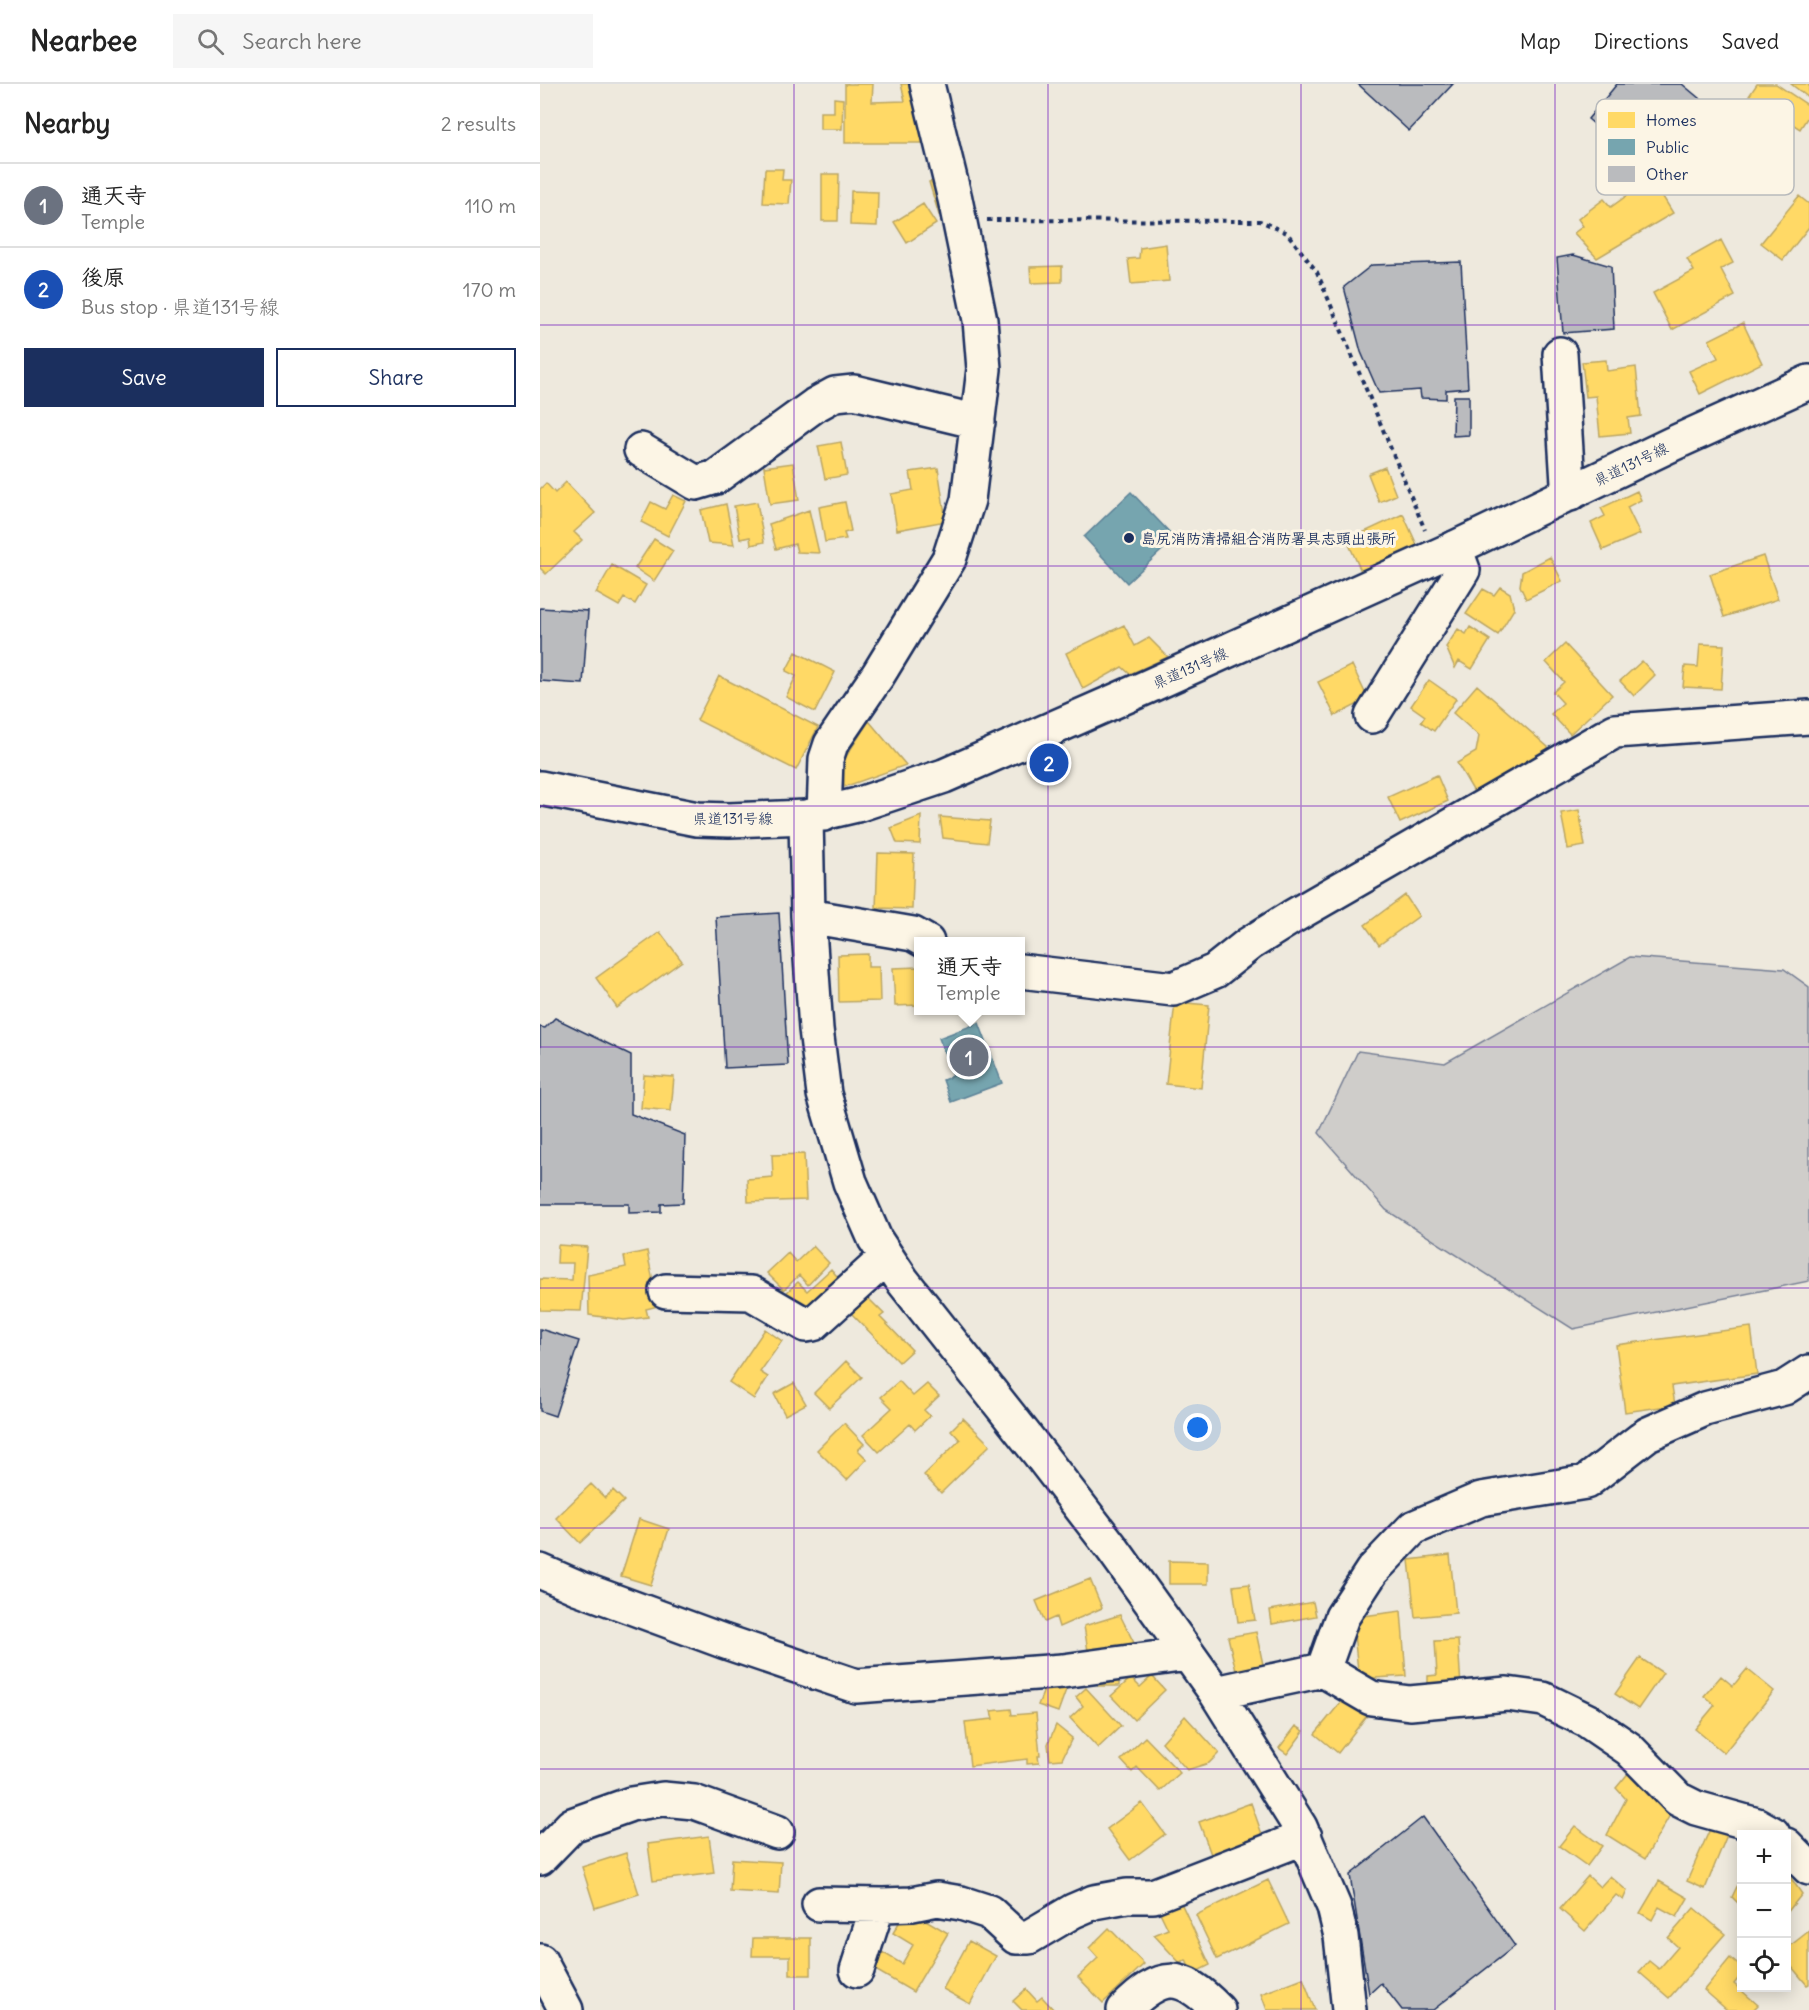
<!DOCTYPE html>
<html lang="en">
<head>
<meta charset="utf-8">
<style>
  body { margin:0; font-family:Delius,"Klee One",sans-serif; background:#f6f6f6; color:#222 }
  .controls { position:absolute; right:18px; bottom:18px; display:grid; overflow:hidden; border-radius:0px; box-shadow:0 3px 15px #0003 }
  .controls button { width:54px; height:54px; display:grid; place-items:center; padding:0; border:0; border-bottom:2px solid #e0e0e0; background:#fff; color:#222; font:30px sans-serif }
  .you { position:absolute; left:658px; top:1344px; width:21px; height:21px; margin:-15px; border:4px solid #fff; border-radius:50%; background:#1a73e8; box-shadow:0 0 0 9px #1a73e833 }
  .badge { display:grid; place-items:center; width:39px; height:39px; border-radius:50%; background:#1b2f5e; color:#fff; font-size:20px; font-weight:700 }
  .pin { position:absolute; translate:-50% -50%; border:3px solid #fff; box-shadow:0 2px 6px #0006 }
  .popup { position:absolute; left:374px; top:853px; width:111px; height:78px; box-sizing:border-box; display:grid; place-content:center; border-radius:0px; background:#fff; filter:drop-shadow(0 2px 4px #0005); font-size:20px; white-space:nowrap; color:#767676 }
  .popup b { font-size:22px; color:#222 }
  .popup::after { content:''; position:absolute; left:50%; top:100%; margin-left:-12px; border:12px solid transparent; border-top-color:#fff }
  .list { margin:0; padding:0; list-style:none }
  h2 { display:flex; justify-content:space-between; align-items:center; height:78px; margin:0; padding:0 24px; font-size:26px }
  h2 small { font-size:20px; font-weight:400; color:#767676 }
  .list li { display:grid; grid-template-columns:39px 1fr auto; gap:18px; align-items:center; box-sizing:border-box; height:84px; padding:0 24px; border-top:2px solid #e0e0e0 }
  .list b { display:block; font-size:22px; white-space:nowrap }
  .list p { margin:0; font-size:20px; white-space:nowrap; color:#767676 }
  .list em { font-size:20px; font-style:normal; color:#767676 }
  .actions { display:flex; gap:12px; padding:18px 24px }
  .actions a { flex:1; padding:14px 0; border:2px solid #1b2f5e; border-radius:0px; text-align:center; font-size:21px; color:#1b2f5e }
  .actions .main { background:#1b2f5e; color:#fff }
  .icon { flex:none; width:33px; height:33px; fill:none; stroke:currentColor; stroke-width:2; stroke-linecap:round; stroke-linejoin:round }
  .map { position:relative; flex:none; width:1269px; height:1926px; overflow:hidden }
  header { display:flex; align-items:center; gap:36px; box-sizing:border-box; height:84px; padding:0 30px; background:#fff; border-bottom:2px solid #e0e0e0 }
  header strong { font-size:28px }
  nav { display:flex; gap:33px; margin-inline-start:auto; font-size:21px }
  .search { width:420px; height:54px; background:#f6f6f6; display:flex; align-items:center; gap:15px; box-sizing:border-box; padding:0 21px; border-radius:0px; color:#767676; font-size:22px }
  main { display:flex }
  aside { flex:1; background:#fff }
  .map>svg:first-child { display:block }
</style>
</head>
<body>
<header>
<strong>Nearbee</strong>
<div class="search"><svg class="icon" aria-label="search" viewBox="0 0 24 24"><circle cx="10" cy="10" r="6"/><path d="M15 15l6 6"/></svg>Search here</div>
<nav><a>Map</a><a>Directions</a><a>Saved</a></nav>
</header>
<main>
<aside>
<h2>Nearby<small>2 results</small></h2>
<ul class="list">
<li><span class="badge" style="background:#6b7280">1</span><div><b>通天寺</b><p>Temple</p></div><em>110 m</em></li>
<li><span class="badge" style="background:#1a4fb4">2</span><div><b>後原</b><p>Bus stop · 県道131号線</p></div><em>170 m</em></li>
</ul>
<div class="actions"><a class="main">Save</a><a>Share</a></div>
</aside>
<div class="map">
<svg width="1269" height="1926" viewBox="0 0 1269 1926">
  <rect width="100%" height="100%" fill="#eee9dd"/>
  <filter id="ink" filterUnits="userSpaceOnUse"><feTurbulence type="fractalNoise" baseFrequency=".0167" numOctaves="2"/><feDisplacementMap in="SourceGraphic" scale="12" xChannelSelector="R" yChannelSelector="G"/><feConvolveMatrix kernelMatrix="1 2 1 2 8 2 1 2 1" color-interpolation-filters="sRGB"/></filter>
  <g filter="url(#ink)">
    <path fill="#cfcdca" stroke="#757e94" stroke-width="1.5" d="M1090,873L1244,885L1269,903V1197L1033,1245L846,1126L779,1049L818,967L905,979Z"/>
    <path fill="#ffd966" stroke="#bba664" stroke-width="1.5" d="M305,0H333L332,18L365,17L361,0H376L385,59H305Z
      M1217,0H1236L1269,22V31L1260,45L1209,12Z
      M1251,0H1269V14Z
      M294,14L303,15L302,45H280V28H294Z
      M225,85H243L242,96H251L249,120L223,119Z
      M282,90H299L298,137H282Z
      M400,95L410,128L399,131L389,98Z
      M311,107L338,108L337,142L310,141Z
      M1120,108L1133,129L1057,174L1034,149L1043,142L1038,135L1064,115L1071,123L1089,110Z
      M1259,112L1269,120V143L1243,176L1221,159Z
      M383,120L396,140L367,159L354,138Z
      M1181,156L1193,179L1181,185L1195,212L1132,246L1113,209L1154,187L1147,175Z
      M626,160L629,197L591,200L588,175L599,174L600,164Z
      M522,182V198L491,199L490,183Z
      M1203,239L1222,279L1160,310L1149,287L1178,274L1169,256Z
      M1066,276L1067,287L1096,283L1101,332L1088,334L1090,349L1060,352L1056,312L1046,313L1042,278Z
      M301,358L307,391L285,395L278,362Z
      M253,379L259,416L230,420L224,383Z
      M845,383L856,411L839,418L828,390Z
      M398,384L406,437L357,446L351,410L373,406L370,388Z
      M26,398L55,429L34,448L42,456L6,490L0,484V405L6,399L15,409Z
      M1097,407L1101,416L1087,423L1100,450L1063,466L1051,439L1065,432L1061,424Z
      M133,411L146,417L128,452L101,438L111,418L125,425Z
      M217,418L224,458L211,461L210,453L200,455L194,422Z
      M305,418L311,447L304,449L306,455L285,458L279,423Z
      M186,420L194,461L168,459L161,426Z
      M269,426L279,469L257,468L255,460L236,465L229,440Z
      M863,430L877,461L821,487L807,456Z
      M114,455L133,467L114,497L95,484Z
      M1223,472L1238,515L1184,533L1170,490Z
      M1010,473L1022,497L986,515L980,502L982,488Z
      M72,481L106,501L95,520L84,514L79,522L56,509Z
      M960,503L970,509L974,525L958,551L926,530L943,505L954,511Z
      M584,541L595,562L609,554L628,573L590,590L582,583L543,605L526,569Z
      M930,543L950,556L932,585L919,577L915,584L906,563L918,545L926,550Z
      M1025,560L1072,611L1030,650L1011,630L1023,619L1013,608L1024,598L1006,578Z
      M1160,560L1184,561L1181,605L1143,603L1145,582L1158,583Z
      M256,568L295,588L275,628L246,613L256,592L246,587Z
      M1102,577L1115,591L1094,612L1080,597Z
      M812,581L828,615L795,632L778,598Z
      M179,592L278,643L256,686L157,636Z
      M889,596L916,615L894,647L881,638L885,632L871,622Z
      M937,601L1009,664L934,708L917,679L936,668L939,652L913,629Z
      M329,637L366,681L304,703L303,677Z
      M897,691L908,717L860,739L848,713Z
      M1039,726L1045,762L1028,765L1021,729Z
      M381,732L380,760L357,759L351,744Z
      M400,733L450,737L447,759L403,754Z
      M338,769L374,770L372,825L336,824Z
      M865,811L879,832L839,861L825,841Z
      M120,848L142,877L77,924L56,894Z
      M328,870V883H339L340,917L299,918L298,871Z
      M378,883V921L355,922L353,884Z
      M635,918L669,921L661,1004L626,1000Z
      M104,991L134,993L131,1027L101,1024Z
      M264,1070L266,1116L208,1118L207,1095L233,1093L232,1071Z
      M18,1161L47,1163L41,1227L0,1226V1195L32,1196L33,1179H17Z
      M273,1162L289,1179L268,1201L259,1191L244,1206L227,1189L248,1169L256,1178Z
      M107,1167L118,1222L106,1225L108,1233L84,1236L49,1231L48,1191L86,1183L84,1172Z
      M291,1185L301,1197L266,1231L246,1209L258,1198L267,1207Z
      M324,1210L344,1230L340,1233L372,1266L359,1278L308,1226Z
      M1211,1243L1217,1290L1132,1302L1135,1321L1085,1328L1076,1261Z
      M225,1245L242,1257L220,1288L228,1293L214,1315L189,1298Z
      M306,1277L322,1293L289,1324L274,1309Z
      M359,1297L373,1312L387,1300L399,1312L384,1326L390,1332L375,1346L370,1340L339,1368L323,1351L352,1324L341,1313Z
      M254,1299L266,1320L245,1331L234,1310Z
      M423,1334L450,1361L401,1409L384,1391L420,1356L411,1346Z
      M304,1339L324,1360L318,1366L327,1375L307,1396L277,1366Z
      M51,1400L65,1414L73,1406L84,1417L40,1459L16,1434Z
      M99,1435L129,1445L111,1501L81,1492Z
      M910,1471L916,1529L875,1533L869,1476Z
      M629,1477L668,1478V1500H629Z
      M550,1495L562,1524L519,1543L516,1533L505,1538L496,1517Z
      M709,1500L715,1536L698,1538L693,1502Z
      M773,1518L776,1532L732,1540L730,1526Z
      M861,1527L866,1592L819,1595L814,1550L823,1532Z
      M580,1531L594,1559L589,1567H548L544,1542Z
      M716,1548L724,1585L697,1591L688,1553Z
      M918,1556L921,1603L888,1605V1592L897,1591L895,1557Z
      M1100,1574L1123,1589L1098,1625L1075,1610Z
      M1207,1585L1234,1607L1184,1669L1155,1645L1175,1621L1164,1612L1181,1592L1193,1602Z
      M558,1592H579V1602H558Z
      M612,1592L625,1606L594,1636L571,1612L591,1594L600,1603Z
      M508,1596L527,1603L518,1628L498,1621Z
      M546,1604L581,1642L558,1664L530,1634L543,1622L536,1613Z
      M801,1618H819L829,1629L798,1669L775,1650Z
      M471,1625L472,1631L496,1629L500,1672H498L499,1679L487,1680V1675L430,1682L425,1638L453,1635L451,1627Z
      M645,1632L679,1669L669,1679L647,1686L622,1658Z
      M516,1641L532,1654L522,1675L510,1676L508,1660Z
      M756,1642L764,1647L747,1670L739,1664Z
      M605,1653L640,1689L620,1707L597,1683L592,1688L581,1676Z
      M1091,1686L1131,1729L1105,1775L1067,1751L1086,1715L1076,1704Z
      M602,1719L625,1750L590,1776L567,1745Z
      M711,1719L723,1753L672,1773L659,1738Z
      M1035,1742L1062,1762L1047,1782L1019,1762Z
      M1170,1745L1189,1746L1165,1805L1147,1797Z
      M169,1752L174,1789L113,1797L108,1760Z
      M86,1769L99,1810L55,1824L42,1783Z
      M192,1775L241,1778L239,1810L190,1807Z
      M1246,1787L1262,1810L1246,1830Z
      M1048,1792L1060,1803L1070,1792L1087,1807L1083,1816L1076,1811L1045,1847L1020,1825Z
      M1202,1792V1823L1192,1813Z
      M728,1796L749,1840L677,1875L656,1831Z
      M1119,1797L1148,1814L1137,1833L1119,1823L1112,1836L1100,1829Z
      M636,1808L670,1881L652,1890L646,1876L640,1879L614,1851L628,1845L615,1818Z
      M1154,1824L1185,1850L1129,1914L1099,1888L1109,1877L1119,1885L1138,1863L1128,1854Z
      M367,1825L408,1849L373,1908L332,1884L342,1868L362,1880L373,1861L353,1849Z
      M569,1844L604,1880L563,1919L538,1893L558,1874L549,1864Z
      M1269,1847V1900L1267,1901L1246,1876V1865Z
      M213,1854H271V1891H250V1872H212Z
      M429,1857L456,1872L430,1920L403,1905Z
      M1190,1874L1202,1884V1890L1194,1900L1218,1921L1213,1926H1187L1164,1906Z
      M763,1894L775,1926H727L721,1910Z
      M486,1905L497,1917L502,1913L514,1926H482L473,1917Z"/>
    <path fill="#76a5af" stroke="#5b8297" stroke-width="1.5" d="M591,408L635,454L587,499L544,453Z
      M439,939L462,999L411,1018L403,996L413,992L399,954Z"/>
    <path fill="#babbbe" stroke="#1b2f5e" stroke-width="1.5" d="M818,0H913L869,47Z
      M1077,0H1142L1177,29L1121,96L1048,35Z
      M1033,171L1071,182L1074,245L1023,249L1017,174Z
      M921,178L928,304L906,306V315L881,314L880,306L839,309L821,268L804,203L832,181Z
      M914,312H929V351L913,352Z
      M0,524L48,527L43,600L0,597Z
      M239,829L248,981L185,984L176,833Z
      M15,934L91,971V1030L145,1051L143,1119L121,1120V1128L89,1129V1120H0V943L5,944Z
      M0,1245L39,1257L15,1332L0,1327Z
      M883,1733L975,1862L893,1926H862L841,1899L829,1910L810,1791Z"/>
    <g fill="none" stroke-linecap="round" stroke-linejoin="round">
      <g stroke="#1b2f5e" stroke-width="38">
        <path id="minor" d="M1020,270L1028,399L1030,410
          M101,366L156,399L176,393L275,321L295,310L314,308L438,338
          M832,632L923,486L915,464
          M284,730L286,675L291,660L338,591L409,475L428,416L444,285L440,236L415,115L387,0
          M266,733L268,832L276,945L284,1010L310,1098L335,1155L362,1196L498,1368L572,1464L676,1609L760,1743L794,1823L801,1852L809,1926
          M268,832L373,850L387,858
          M480,887L633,905L675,887L709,860L752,833L1075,647L1269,633
          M126,1207L211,1209L266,1241L273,1240L347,1173
          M0,1487L39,1504L183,1557L316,1602L523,1587L648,1570
          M783,1586L802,1533L832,1487L873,1444L941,1415L1046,1398L1108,1350L1165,1325L1244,1304L1269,1288
          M676,1609L783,1586L831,1614L870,1619L967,1610L1003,1615L1048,1637L1089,1665L1138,1715L1156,1724L1217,1741L1233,1750
          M1246,1761L1269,1784
          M0,1774L32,1741L91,1720L123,1715L154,1718L237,1748
          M279,1820L343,1821L372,1820L397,1815L421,1819L449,1828L476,1853H489L533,1827L554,1818L587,1812H613L765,1753
          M0,1877L26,1926
          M317,1886L338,1821
          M584,1926C622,1888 640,1887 678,1926"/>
      </g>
      <g stroke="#1b2f5e" stroke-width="38">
        <path id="major" d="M0,704L157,735L189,736L266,733L317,721L404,692L607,603L915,464L1132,360L1269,298"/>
      </g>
      <path stroke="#1b2f5e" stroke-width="4" stroke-dasharray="4.5 4.5" stroke-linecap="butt" d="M447,136L720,137L747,149L777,188L885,446"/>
      <use href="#minor" stroke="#fcf5e5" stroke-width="33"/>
      <use href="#major" stroke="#fcf5e5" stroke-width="33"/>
    </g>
  </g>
  <path fill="none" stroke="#7b2cbf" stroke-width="1.5" stroke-opacity="0.55" d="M254,0V1926M508,0V1926M761,0V1926M1015,0V1926M0,241H1269M0,482H1269M0,722H1269M0,963H1269M0,1204H1269M0,1444H1269M0,1685H1269"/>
  <circle fill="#1b2f5e" stroke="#fcf5e5" stroke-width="2" cx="589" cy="454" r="6"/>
  <g text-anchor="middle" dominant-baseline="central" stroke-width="6" stroke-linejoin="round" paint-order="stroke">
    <g font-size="15" fill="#1b2f5e" stroke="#fcf5e5">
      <text transform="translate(1091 380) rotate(-26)">県道131号線</text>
      <text transform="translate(650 584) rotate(-24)">県道131号線</text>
      <text x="193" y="734">県道131号線</text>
    </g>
    <g font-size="15" font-weight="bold" fill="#1b2f5e" stroke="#fcf5e5" text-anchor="start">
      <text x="601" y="454">島尻消防清掃組合消防署具志頭出張所</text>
    </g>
  </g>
  <rect x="1056" y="15" width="198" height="96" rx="9" fill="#fcf5e5" stroke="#b8babc" stroke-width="1.5"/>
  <rect x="1068" y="28" width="27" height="16" fill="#ffd966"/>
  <rect x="1068" y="55" width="27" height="16" fill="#76a5af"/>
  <rect x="1068" y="82" width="27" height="16" fill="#babbbe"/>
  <g font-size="16" fill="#1b2f5e">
    <text x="1106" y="42">Homes</text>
    <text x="1106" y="69">Public</text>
    <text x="1106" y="96">Other</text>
  </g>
</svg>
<div class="controls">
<button>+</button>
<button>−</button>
<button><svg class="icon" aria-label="locate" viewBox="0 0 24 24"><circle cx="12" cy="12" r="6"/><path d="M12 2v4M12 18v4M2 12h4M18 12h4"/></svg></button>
</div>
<div class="you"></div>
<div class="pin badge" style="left:429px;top:973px;background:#6b7280">1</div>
<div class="popup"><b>通天寺</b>Temple</div>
<div class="pin badge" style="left:509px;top:679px;background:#1a4fb4">2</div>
</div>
</main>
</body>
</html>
